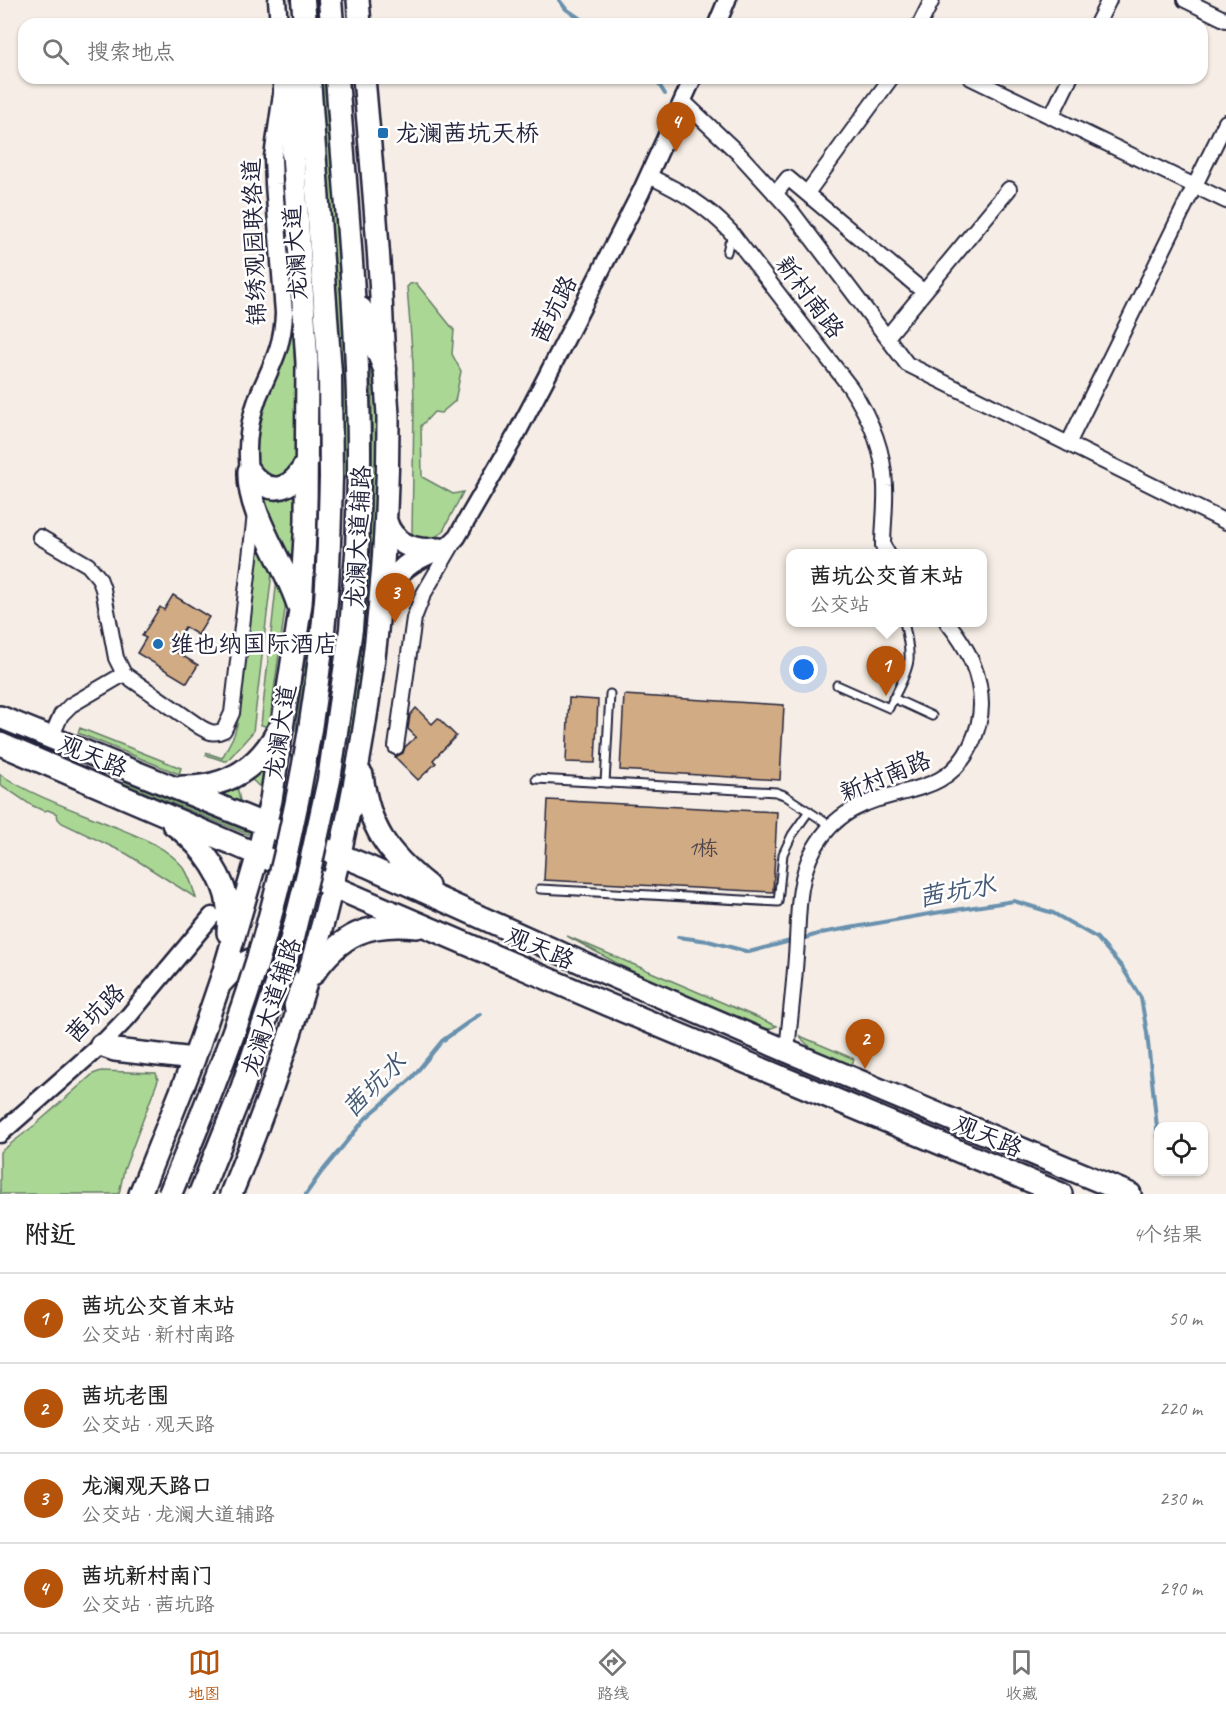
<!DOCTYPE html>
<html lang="zh">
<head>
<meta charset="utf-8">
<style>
  body { margin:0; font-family:Caveat,"LXGW WenKai TC",sans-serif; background:#f2f2f2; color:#222 }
  .controls { position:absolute; right:18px; bottom:18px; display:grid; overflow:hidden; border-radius:12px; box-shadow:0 2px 4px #0004 }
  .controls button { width:54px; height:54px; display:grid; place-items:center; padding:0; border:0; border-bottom:2px solid #e0e0e0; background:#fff; color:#222; font:30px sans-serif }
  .you { position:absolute; left:804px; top:670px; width:21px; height:21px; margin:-15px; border:4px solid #fff; border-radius:50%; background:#1a73e8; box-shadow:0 0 0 9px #1a73e833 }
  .badge { display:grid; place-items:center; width:39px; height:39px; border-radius:50%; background:#b45309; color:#fff; font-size:20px; font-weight:700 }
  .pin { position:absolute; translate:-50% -50px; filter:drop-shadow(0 2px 3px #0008) }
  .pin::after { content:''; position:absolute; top:32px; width:21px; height:18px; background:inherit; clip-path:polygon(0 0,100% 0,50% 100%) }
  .popup { position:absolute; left:786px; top:549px; width:201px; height:78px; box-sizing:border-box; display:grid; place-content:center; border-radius:12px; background:#fff; filter:drop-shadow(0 2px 4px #0005); font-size:20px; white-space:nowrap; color:#767676 }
  .popup b { font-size:22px; color:#222 }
  .popup::after { content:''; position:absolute; left:50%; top:100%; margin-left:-12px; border:12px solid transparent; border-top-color:#fff }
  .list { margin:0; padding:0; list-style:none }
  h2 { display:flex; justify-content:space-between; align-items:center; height:78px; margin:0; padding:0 24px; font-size:26px }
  h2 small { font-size:20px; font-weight:400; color:#767676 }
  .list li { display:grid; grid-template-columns:39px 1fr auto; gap:18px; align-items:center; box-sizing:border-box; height:90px; padding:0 24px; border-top:2px solid #e0e0e0 }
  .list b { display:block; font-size:22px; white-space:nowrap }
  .list p { margin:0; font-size:20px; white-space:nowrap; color:#767676 }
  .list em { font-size:20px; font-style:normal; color:#767676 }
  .icon { flex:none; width:33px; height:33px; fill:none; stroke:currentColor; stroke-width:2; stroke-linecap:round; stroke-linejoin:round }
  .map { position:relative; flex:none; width:1226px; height:1194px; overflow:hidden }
  .search { position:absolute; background:#fff; box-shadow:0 2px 4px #0004; left:18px; right:18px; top:18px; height:66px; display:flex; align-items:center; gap:15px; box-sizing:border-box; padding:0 21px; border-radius:18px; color:#767676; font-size:22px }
  .sheet { height:438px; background:#fff }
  nav { display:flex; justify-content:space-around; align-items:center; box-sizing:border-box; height:84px; border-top:2px solid #e0e0e0; background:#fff; font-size:16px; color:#767676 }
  nav a { display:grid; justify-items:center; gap:3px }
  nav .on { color:#b45309 }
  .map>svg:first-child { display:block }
</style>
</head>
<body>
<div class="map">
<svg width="1226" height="1194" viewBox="0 0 1226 1194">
  <rect width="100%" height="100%" fill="#f6eee6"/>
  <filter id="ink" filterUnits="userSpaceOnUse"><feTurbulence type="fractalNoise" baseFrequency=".0167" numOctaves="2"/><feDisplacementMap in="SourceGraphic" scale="12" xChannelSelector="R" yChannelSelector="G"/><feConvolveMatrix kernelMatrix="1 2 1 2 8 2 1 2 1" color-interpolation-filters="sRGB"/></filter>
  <g filter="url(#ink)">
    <path fill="#abd795" stroke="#667c68" stroke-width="1.5" d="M319,78H326L346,336L349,477H341L340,360Z
      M300,130C309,237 322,344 321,452C321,547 309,643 298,737L296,730L310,617L315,551L318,466L317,378Z
      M416,283L454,330L452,354L461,371L455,401L441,413L434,412L421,426L422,477L453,494L463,492L442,533L431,539L418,541L412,533L414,407L413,363L407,287L410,284Z
      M290,315L293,320L298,455L294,471L275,482L256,470L253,453L256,429Z
      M370,341L381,410L379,542L354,726L352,735L347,744C369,610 377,476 370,341Z
      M297,482L293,563H292L260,505L263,493Z
      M258,544L262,545L272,572L253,732L227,761H224L206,755L207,753L222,758L234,735L237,725L243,684Z
      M278,569L284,587L286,602L269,727L261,725Z
      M80,728L181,768L179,774L78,733Z
      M268,753L263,790L247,775Z
      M0,774C34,797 75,810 113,826C138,836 166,846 184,868C190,877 193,888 196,898L127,854L62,823L58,819L57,814L48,810L44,811L31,805L0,784Z
      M124,781L251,833L252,836L123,783Z
      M236,781L241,806L206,791Z
      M567,936L777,1026L769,1029L762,1027L635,973Z
      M800,1036L854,1059L852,1065C836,1058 808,1051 800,1036Z
      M101,1071L156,1073L158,1080L124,1170L119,1194H0V1152L35,1125L93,1074Z"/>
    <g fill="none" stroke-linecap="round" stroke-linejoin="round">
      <path stroke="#6991ae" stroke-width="4" d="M559,0L566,9L588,24
        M655,78L665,94
        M678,937L708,941L749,952L794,940
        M802,939L821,933L935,913L1014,901L1053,913L1097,938L1122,967L1141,998L1147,1033L1158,1137
        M306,1194L320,1174L366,1118L411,1079L442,1041L480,1014"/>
    </g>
    <path fill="#d1ab83" stroke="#22223b" stroke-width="1.5" d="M173,595L209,617L198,635L185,627L171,649L198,665L187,683L137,653L146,638L142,636L160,607L164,610Z
      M624,695L784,705L780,780L620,770Z
      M569,698L598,700L595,763L566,762Z
      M416,708L432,724L438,718L456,736L433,760L436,763L418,780L395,757L403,753L405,747L416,737L408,729L410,715Z
      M548,800L777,812L773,892L544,880Z"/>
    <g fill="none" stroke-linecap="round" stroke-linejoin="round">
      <g stroke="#22223b" stroke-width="11">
        <path id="service" d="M727,252L729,243L734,236
          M837,685L889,708C895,694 907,676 909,660C910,648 907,635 904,622
          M893,698L932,716
          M536,779L776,792L784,795L831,826
          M605,783L610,694
          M540,889L778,902L783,854L792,835L809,811"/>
      </g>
      <g stroke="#22223b" stroke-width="18">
        <path id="minor" d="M1185,0L1226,20
          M920,24L932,0
          M1097,24L1109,0
          M971,78L1226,201
          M683,101L740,155L792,212L907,364L1226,522
          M1051,117L1070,78
          M649,176C682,192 704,204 730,231L850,387C870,417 884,449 885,486C886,506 883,526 883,546L888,554
          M807,193L891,78
          M775,194L788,178L924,292
          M887,337L1009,189
          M1068,444L1226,122
          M40,537L88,565L99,578L103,589L116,658L124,674L200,727C209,732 214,735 224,730L232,713L255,514
          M51,738L61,715L71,705L124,674
          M396,747L414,618L423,595L454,542
          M787,1051C790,1019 794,987 796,956C799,920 796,881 814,849C823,833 836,819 852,810C896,785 945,799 971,745C977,732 981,719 981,705C981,674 967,646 947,622"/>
      </g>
      <g stroke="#22223b" stroke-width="21">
        <path id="tertiary" d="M277,0L279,24
          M717,24L727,0
          M249,471C246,446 249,421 258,397C271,366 283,348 284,313L274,184L273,157L282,94V78
          M439,549L449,545L457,537L516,435L546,378L641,192L693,78
          M0,1134L101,1045L127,1018L212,916"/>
      </g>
      <g stroke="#22223b" stroke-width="26">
        <path id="primary" d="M358,0L360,24
          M249,471C247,514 285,563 298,605
          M249,471C271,500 293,489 307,461
          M386,521C392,543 415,552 435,549
          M383,598C396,570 410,560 439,549
          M0,717L367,866L596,969L787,1051L1130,1194
          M0,744L609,1005L1061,1194
          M362,775C369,828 387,853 428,886
          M182,787C226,788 258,769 278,730
          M173,824C196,840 218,867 226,895C229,908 229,920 228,933
          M313,974C341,934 368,922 417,927
          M221,983C260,938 291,957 296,1011
          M101,1045L115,1050L194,1059
          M140,1194L194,1059L223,974L258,854L271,800L301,604L306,520L307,362L293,154
          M231,1194C335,942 389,688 388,415C387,399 386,384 385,369C382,339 382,308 380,278C376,211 370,144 364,78"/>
      </g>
      <g stroke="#22223b" stroke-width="27">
        <path id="trunk" d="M303,0L305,24
          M330,0L332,24
          M309,78L330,373L331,477
          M337,78C347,211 360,344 359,477
          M293,154L294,112L298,78
          M361,309L385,369"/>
      </g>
      <use href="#service" stroke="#fff" stroke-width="7"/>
      <use href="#minor" stroke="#fff" stroke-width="14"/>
      <use href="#tertiary" stroke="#fff" stroke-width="16"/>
      <use href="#primary" stroke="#fff" stroke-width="21"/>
      <use href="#trunk" stroke="#fff" stroke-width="22"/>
      <g stroke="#22223b" stroke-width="27" stroke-linecap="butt">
        <path id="trunk-bridge" d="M170,1194C204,1110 239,1026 264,939C295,828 316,714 326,600C329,559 330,518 331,477
          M200,1194L241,1092L290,946L311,862L329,780L351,629L357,553L359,477"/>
      </g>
      <use href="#trunk-bridge" stroke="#fff" stroke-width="22"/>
    </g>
  </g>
  <g fill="#1f6fb2" stroke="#fff" stroke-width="2">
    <rect x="377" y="127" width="12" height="12" rx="3"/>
    <circle cx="158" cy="644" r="6"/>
  </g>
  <g text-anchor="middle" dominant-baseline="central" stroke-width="5" stroke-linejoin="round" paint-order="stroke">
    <g font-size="21" fill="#4e444d">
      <text x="703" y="848">1栋</text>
    </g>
    <g font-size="24" fill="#22223b" stroke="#fff" text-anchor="start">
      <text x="395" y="133">龙澜茜坑天桥</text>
      <text x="170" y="644">维也纳国际酒店</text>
    </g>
    <g font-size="24" fill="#22223b" stroke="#fff">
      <text transform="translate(254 242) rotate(-92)">锦绣观园联络道</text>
      <text transform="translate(295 253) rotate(-94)">龙澜大道</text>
      <text transform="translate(810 297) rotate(53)">新村南路</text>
      <text transform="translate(554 309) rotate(-63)">茜坑路</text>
      <text transform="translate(358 537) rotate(-87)">龙澜大道辅路</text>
      <text transform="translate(280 732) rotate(-81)">龙澜大道</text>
      <text transform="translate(93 756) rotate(23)">观天路</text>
      <text transform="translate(885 776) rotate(-22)">新村南路</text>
      <text transform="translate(540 948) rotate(23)">观天路</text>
      <text transform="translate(271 1007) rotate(-72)">龙澜大道辅路</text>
      <text transform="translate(95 1013) rotate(-45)">茜坑路</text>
      <text transform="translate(988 1136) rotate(23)">观天路</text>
    </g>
    <g font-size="26" font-style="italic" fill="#465a75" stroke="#fff">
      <text transform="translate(957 891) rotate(-10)">茜坑水</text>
      <text transform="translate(374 1085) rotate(-45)">茜坑水</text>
    </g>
  </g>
</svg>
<div class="controls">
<button><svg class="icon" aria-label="locate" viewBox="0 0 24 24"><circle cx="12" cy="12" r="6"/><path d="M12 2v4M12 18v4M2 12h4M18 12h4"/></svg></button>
</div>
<div class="you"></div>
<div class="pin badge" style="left:886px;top:696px">1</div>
<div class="popup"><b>茜坑公交首末站</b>公交站</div>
<div class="pin badge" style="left:865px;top:1069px">2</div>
<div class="pin badge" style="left:395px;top:623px">3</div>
<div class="pin badge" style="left:676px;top:152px">4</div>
<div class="search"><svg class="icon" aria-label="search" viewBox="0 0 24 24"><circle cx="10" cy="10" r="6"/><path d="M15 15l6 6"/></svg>搜索地点</div>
</div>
<section class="sheet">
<h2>附近<small>4个结果</small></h2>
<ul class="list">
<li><span class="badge">1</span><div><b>茜坑公交首末站</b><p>公交站 · 新村南路</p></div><em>50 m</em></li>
<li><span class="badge">2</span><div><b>茜坑老围</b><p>公交站 · 观天路</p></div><em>220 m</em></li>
<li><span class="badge">3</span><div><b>龙澜观天路口</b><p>公交站 · 龙澜大道辅路</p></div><em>230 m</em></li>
<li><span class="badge">4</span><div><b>茜坑新村南门</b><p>公交站 · 茜坑路</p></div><em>290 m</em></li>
</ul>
</section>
<nav>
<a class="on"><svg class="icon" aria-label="map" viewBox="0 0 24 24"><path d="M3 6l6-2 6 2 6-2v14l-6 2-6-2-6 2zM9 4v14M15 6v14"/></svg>地图</a>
<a><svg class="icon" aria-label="directions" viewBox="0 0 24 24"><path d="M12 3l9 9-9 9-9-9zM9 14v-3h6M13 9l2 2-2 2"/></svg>路线</a>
<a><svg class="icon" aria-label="saved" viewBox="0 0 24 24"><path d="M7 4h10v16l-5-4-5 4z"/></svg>收藏</a>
</nav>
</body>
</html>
